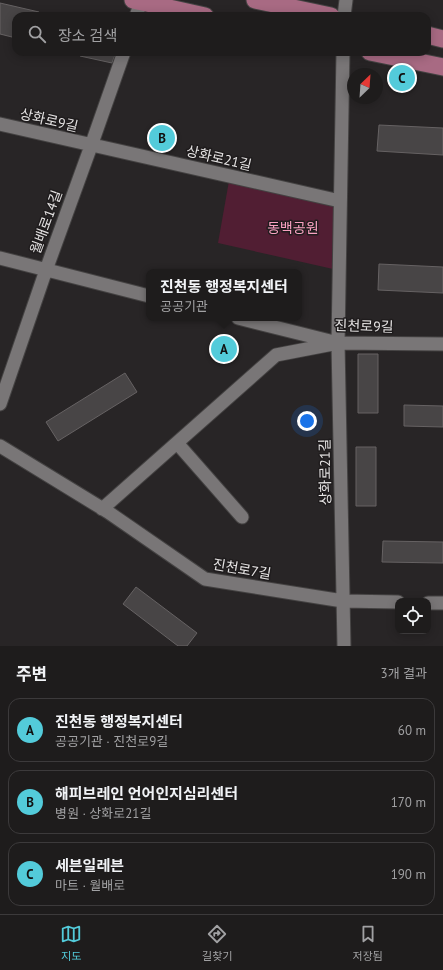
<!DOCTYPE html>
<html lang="ko">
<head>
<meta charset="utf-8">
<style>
  body { margin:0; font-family:"PT Sans","Noto Sans KR",sans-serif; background:#2b2929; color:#f1f3f6 }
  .controls { position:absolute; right:12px; bottom:12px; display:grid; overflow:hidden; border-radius:8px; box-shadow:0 2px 10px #0003 }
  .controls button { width:36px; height:36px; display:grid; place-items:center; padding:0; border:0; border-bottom:1px solid #3c3a3b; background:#1e1c1c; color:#f1f3f6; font:20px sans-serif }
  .compass { position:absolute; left:347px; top:68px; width:36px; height:36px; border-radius:50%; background:#1e1c1c; box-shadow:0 2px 10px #0003; rotate:25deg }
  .you { position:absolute; left:307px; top:421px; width:14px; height:14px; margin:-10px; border:3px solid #fff; border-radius:50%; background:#1a73e8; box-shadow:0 0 0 6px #1a73e833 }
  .badge { display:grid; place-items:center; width:26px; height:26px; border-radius:50%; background:#53cbda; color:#111; font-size:13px; font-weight:700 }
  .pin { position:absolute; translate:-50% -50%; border:2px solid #fff; box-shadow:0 1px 4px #0006 }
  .popup { position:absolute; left:146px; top:269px; width:156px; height:52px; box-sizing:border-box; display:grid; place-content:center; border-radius:8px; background:#1e1c1c; filter:drop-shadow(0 1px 3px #0005); font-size:13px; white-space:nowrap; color:#a1a1a3 }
  .popup b { font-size:15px; color:#f1f3f6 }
  .popup::after { content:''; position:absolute; left:50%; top:100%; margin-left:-8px; border:8px solid transparent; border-top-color:#1e1c1c }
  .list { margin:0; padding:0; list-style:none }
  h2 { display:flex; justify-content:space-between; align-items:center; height:52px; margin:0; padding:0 16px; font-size:17px }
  h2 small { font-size:13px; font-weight:400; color:#a1a1a3 }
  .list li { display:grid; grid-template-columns:26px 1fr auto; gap:12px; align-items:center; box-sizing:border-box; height:64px; margin:0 8px 8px; padding:0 8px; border:1px solid #3c3a3b; border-radius:12px }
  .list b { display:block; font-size:15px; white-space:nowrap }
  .list p { margin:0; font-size:13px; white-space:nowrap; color:#a1a1a3 }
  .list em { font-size:13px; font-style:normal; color:#a1a1a3 }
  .icon { flex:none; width:22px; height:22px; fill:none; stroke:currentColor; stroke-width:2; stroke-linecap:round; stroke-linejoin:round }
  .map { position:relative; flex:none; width:443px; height:646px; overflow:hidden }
  .search { position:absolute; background:#1e1c1c; box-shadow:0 2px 10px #0003; left:12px; right:12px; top:12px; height:44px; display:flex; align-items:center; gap:10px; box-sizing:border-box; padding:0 14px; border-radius:12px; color:#a1a1a3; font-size:15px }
  .sheet { height:268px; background:#1e1c1c }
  nav { display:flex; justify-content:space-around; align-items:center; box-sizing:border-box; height:56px; border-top:1px solid #3c3a3b; background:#1e1c1c; font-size:11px; color:#a1a1a3 }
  nav a { display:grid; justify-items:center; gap:2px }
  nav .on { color:#53cbda }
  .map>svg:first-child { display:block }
</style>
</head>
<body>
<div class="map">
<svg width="443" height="646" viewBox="0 0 443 646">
  <rect width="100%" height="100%" fill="#282526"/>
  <path fill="#511e33" d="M229,181L334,205L333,269L218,243Z"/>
  <path fill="#484546" stroke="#666263" d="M0,3L39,12L38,16H16V38L0,34Z
    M81,52H116L112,63L80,56Z
    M379,125L443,128V155L377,151Z
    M379,264L443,267V293L378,290Z
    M358,354H378V413H358Z
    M125,373L137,392L58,441L46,422Z
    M404,405L443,406V427L404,426Z
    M356,447H376V506H356Z
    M383,541L443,542V563L382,562Z
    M136,587L197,633L187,646H178L123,604Z"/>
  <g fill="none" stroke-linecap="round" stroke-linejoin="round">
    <g stroke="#444242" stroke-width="15">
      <path id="minor" d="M136,16L141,2
        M344,16L346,0
        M343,52L338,343L344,646
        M0,124L340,201
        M0,258L149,296
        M238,318L338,343L443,344
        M0,404L46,270L91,146L124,52
        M177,443L242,517
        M0,446L108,512L205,579L343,601L398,602
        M102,509L276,355L338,343
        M428,603H443"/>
    </g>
    <g stroke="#444242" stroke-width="19">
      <path id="major" d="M133,0L205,16
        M255,0L331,16
        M427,35L443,39
        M370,52L443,67"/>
    </g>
    <use href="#minor" stroke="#797677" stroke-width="13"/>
    <use href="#major" stroke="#a86a83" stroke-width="17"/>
  </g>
  <g text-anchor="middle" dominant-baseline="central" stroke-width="3" stroke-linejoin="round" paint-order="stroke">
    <g font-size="14" fill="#e5e3e3" stroke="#1f1c1d">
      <text transform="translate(49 120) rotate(13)">상화로9길</text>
      <text transform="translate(219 158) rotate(13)">상화로21길</text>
      <text transform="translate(46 222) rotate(-70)">월배로14길</text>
      <text transform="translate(364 326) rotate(2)">진천로9길</text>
      <text transform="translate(325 472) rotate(-91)">상화로21길</text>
      <text transform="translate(242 569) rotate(10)">진천로7길</text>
    </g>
    <g font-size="14" fill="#faa2c2" stroke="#1f1c1d">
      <text x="293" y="228">동백공원</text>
    </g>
  </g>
</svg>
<div class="controls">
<button><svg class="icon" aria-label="locate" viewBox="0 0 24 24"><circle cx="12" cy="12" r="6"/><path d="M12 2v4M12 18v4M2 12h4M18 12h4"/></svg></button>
</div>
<svg class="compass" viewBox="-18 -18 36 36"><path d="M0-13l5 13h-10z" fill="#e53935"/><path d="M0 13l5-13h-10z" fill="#a1a1a3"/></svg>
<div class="you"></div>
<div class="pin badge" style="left:224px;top:349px">A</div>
<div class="popup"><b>진천동 행정복지센터</b>공공기관</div>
<div class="pin badge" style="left:162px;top:138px">B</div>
<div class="pin badge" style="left:402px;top:78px">C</div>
<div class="search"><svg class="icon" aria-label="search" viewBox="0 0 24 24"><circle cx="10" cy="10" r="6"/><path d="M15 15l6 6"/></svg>장소 검색</div>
</div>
<section class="sheet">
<h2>주변<small>3개 결과</small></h2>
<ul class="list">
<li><span class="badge">A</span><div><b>진천동 행정복지센터</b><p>공공기관 · 진천로9길</p></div><em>60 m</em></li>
<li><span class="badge">B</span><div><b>해피브레인 언어인지심리센터</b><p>병원 · 상화로21길</p></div><em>170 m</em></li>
<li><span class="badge">C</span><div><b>세븐일레븐</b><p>마트 · 월배로</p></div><em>190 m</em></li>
</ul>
</section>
<nav>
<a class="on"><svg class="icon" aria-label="map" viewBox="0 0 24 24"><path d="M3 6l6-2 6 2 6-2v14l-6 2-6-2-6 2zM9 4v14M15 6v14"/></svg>지도</a>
<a><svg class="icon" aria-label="directions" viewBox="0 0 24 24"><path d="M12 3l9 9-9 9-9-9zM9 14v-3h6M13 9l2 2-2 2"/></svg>길찾기</a>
<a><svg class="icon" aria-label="saved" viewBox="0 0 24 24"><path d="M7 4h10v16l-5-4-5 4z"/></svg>저장됨</a>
</nav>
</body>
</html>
